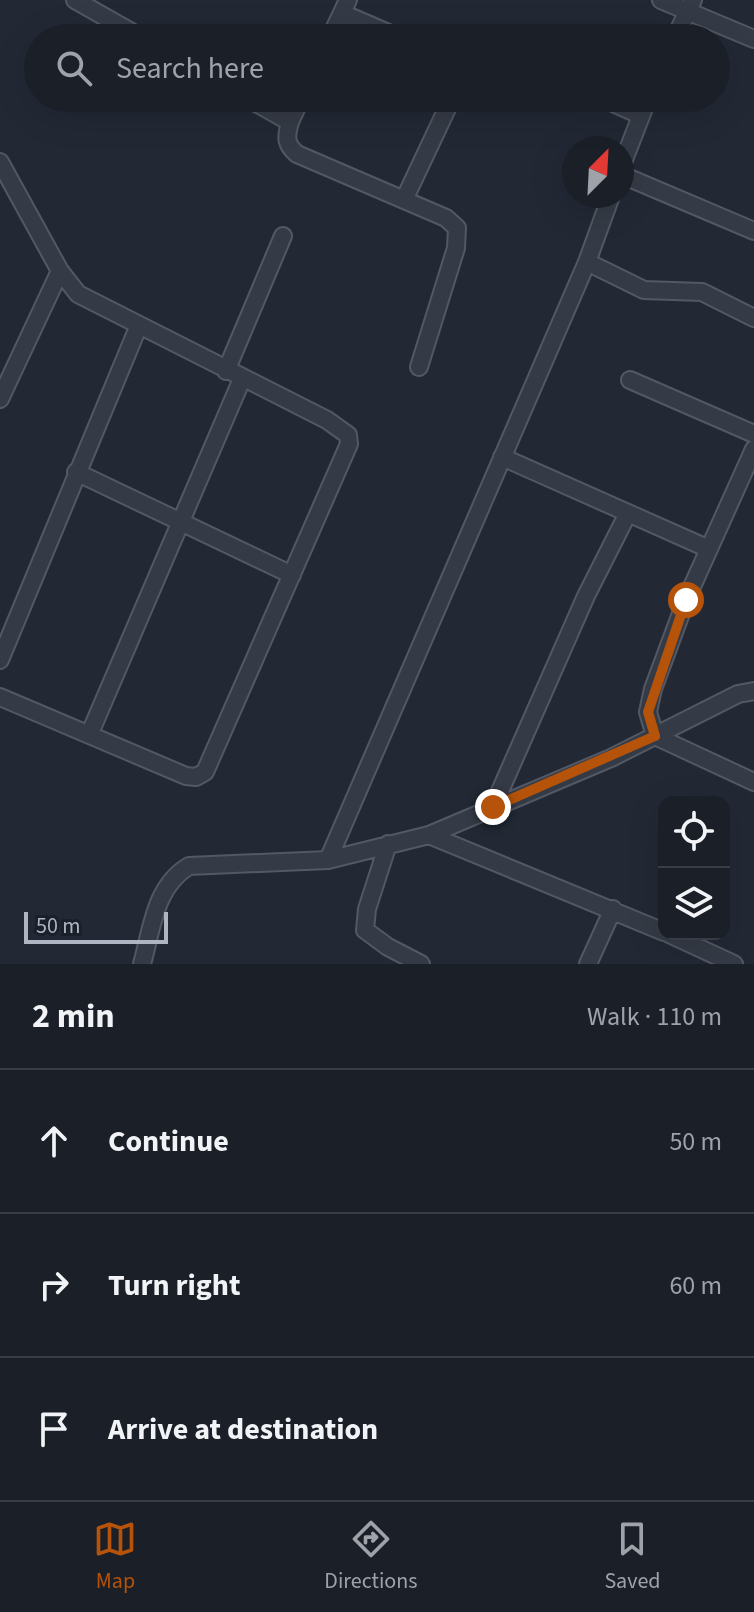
<!DOCTYPE html>
<html lang="en">
<head>
<meta charset="utf-8">
<style>
  body { margin:0; font-family:"Source Sans 3",sans-serif; background:#272c34; color:#f1f3f6 }
  .controls { position:absolute; right:24px; bottom:24px; display:grid; overflow:hidden; border-radius:16px; box-shadow:0 8px 32px #0002 }
  .controls button { width:72px; height:72px; display:grid; place-items:center; padding:0; border:0; border-bottom:2px solid #383d45; background:#1a1f28; color:#f1f3f6; font:40px sans-serif }
  .compass { position:absolute; left:562px; top:136px; width:72px; height:72px; border-radius:50%; background:#1a1f28; box-shadow:0 8px 32px #0002; rotate:24deg }
  .scale { position:absolute; left:24px; bottom:20px; width:144px; box-sizing:border-box; padding-left:8px; border:4px solid #afb5c3; border-top:0; font-size:22px; line-height:28px; white-space:nowrap; color:#afb5c3; -webkit-text-stroke:6px #1a202a; paint-order:stroke }
  .stop { position:absolute; width:24px; height:24px; margin:-18px; border:6px solid #b45309; border-radius:50%; background:#fff }
  .stop.end { background:#b45309; border-color:#fff; box-shadow:0 2px 8px #0008 }
  .list { margin:0; padding:0; list-style:none }
  h2 { display:flex; justify-content:space-between; align-items:center; height:104px; margin:0; padding:0 32px; font-size:34px }
  h2 small { font-size:26px; font-weight:400; color:#9fa2a8 }
  .list li { display:grid; grid-template-columns:52px 1fr auto; gap:24px; align-items:center; box-sizing:border-box; height:144px; padding:0 32px; border-top:2px solid #383d45 }
  .list b { display:block; font-size:30px; white-space:nowrap }
  .list em { font-size:26px; font-style:normal; color:#9fa2a8 }
  .icon { flex:none; width:44px; height:44px; fill:none; stroke:currentColor; stroke-width:2; stroke-linecap:round; stroke-linejoin:round }
  .map { position:relative; flex:none; width:754px; height:964px; overflow:hidden }
  .search { position:absolute; background:#1a1f28; box-shadow:0 8px 32px #0002; left:24px; right:24px; top:24px; height:88px; display:flex; align-items:center; gap:20px; box-sizing:border-box; padding:0 28px; border-radius:44px; color:#9fa2a8; font-size:30px }
  .sheet { height:536px; background:#1a1f28 }
  nav { display:flex; justify-content:space-around; align-items:center; box-sizing:border-box; height:112px; border-top:2px solid #383d45; background:#1a1f28; font-size:22px; color:#9fa2a8 }
  nav a { display:grid; justify-items:center; gap:4px }
  nav .on { color:#b45309 }
  .map>svg:first-child { display:block }
</style>
</head>
<body>
<div class="map">
<svg width="754" height="964" viewBox="0 0 754 964">
  <rect width="100%" height="100%" fill="#222935"/>
  <g fill="none" stroke-linecap="round" stroke-linejoin="round">
    <g stroke="#525864" stroke-width="20">
      <path id="street" d="M75,0L142,38
        M661,0L754,39
        M342,13L400,38
        M330,38L348,0
        M675,38L693,0
        M247,98L290,122L301,98
        M602,98L640,115
        M290,122C286,137 285,144 297,154L446,218L457,228L456,248L419,367
        M0,162L60,271L78,294L327,420L348,435L349,444L205,772L196,777L186,776L0,697
        M622,165L648,98
        M622,175L754,231
        M404,200L452,98
        M587,262L644,290L702,292L754,318
        M226,371L283,236
        M630,380L754,434
        M0,399L60,271
        M754,449L686,600L653,689L648,712L655,736L754,782
        M502,457L709,549
        M76,472L292,575
        M0,660L139,325
        M90,733L242,379
        M493,807L586,596L628,513
        M429,835L664,932
        M388,844L367,909L365,930L388,947L421,964
        M328,860L587,262L611,196
        M669,934L734,964
        M142,964C152,928 155,886 189,866L328,860L429,835L611,758L738,694L754,691
        M588,964L613,909"/>
    </g>
    <use href="#street" stroke="#353b46" stroke-width="16"/>
  </g>
  <g fill="none" stroke-linecap="round" stroke-linejoin="round">
    <path stroke="#b45309" stroke-width="10" d="M493,807L655,736L648,712L686,600"/>
  </g>
</svg>
<div class="controls">
<button><svg class="icon" aria-label="locate" viewBox="0 0 24 24"><circle cx="12" cy="12" r="6"/><path d="M12 2v4M12 18v4M2 12h4M18 12h4"/></svg></button>
<button><svg class="icon" aria-label="layers" viewBox="0 0 24 24"><path d="M12 4l9 5-9 5-9-5zM3 14l9 5 9-5"/></svg></button>
</div>
<svg class="compass" viewBox="-18 -18 36 36"><path d="M0-13l5 13h-10z" fill="#e53935"/><path d="M0 13l5-13h-10z" fill="#9fa2a8"/></svg>
<div class="scale">50 m</div>
<div class="stop" style="left:686px;top:600px"></div>
<div class="stop end" style="left:493px;top:807px"></div>
<div class="search"><svg class="icon" aria-label="search" viewBox="0 0 24 24"><circle cx="10" cy="10" r="6"/><path d="M15 15l6 6"/></svg>Search here</div>
</div>
<section class="sheet">
<h2>2 min<small>Walk · 110 m</small></h2>
<ul class="list">
<li><svg class="icon" aria-label="ahead" viewBox="0 0 24 24"><path d="M12 20V5M6 11l6-6 6 6"/></svg><div><b>Continue</b></div><em>50 m</em></li>
<li><svg class="icon" aria-label="right" viewBox="0 0 24 24"><path d="M7 20v-9h11M14 6l5 5-5 5"/></svg><div><b>Turn right</b></div><em>60 m</em></li>
<li><svg class="icon" aria-label="arrive" viewBox="0 0 24 24"><path d="M6 21V4h12l-3 4 3 4H6"/></svg><div><b>Arrive at destination</b></div></li>
</ul>
</section>
<nav>
<a class="on"><svg class="icon" aria-label="map" viewBox="0 0 24 24"><path d="M3 6l6-2 6 2 6-2v14l-6 2-6-2-6 2zM9 4v14M15 6v14"/></svg>Map</a>
<a><svg class="icon" aria-label="directions" viewBox="0 0 24 24"><path d="M12 3l9 9-9 9-9-9zM9 14v-3h6M13 9l2 2-2 2"/></svg>Directions</a>
<a><svg class="icon" aria-label="saved" viewBox="0 0 24 24"><path d="M7 4h10v16l-5-4-5 4z"/></svg>Saved</a>
</nav>
</body>
</html>
